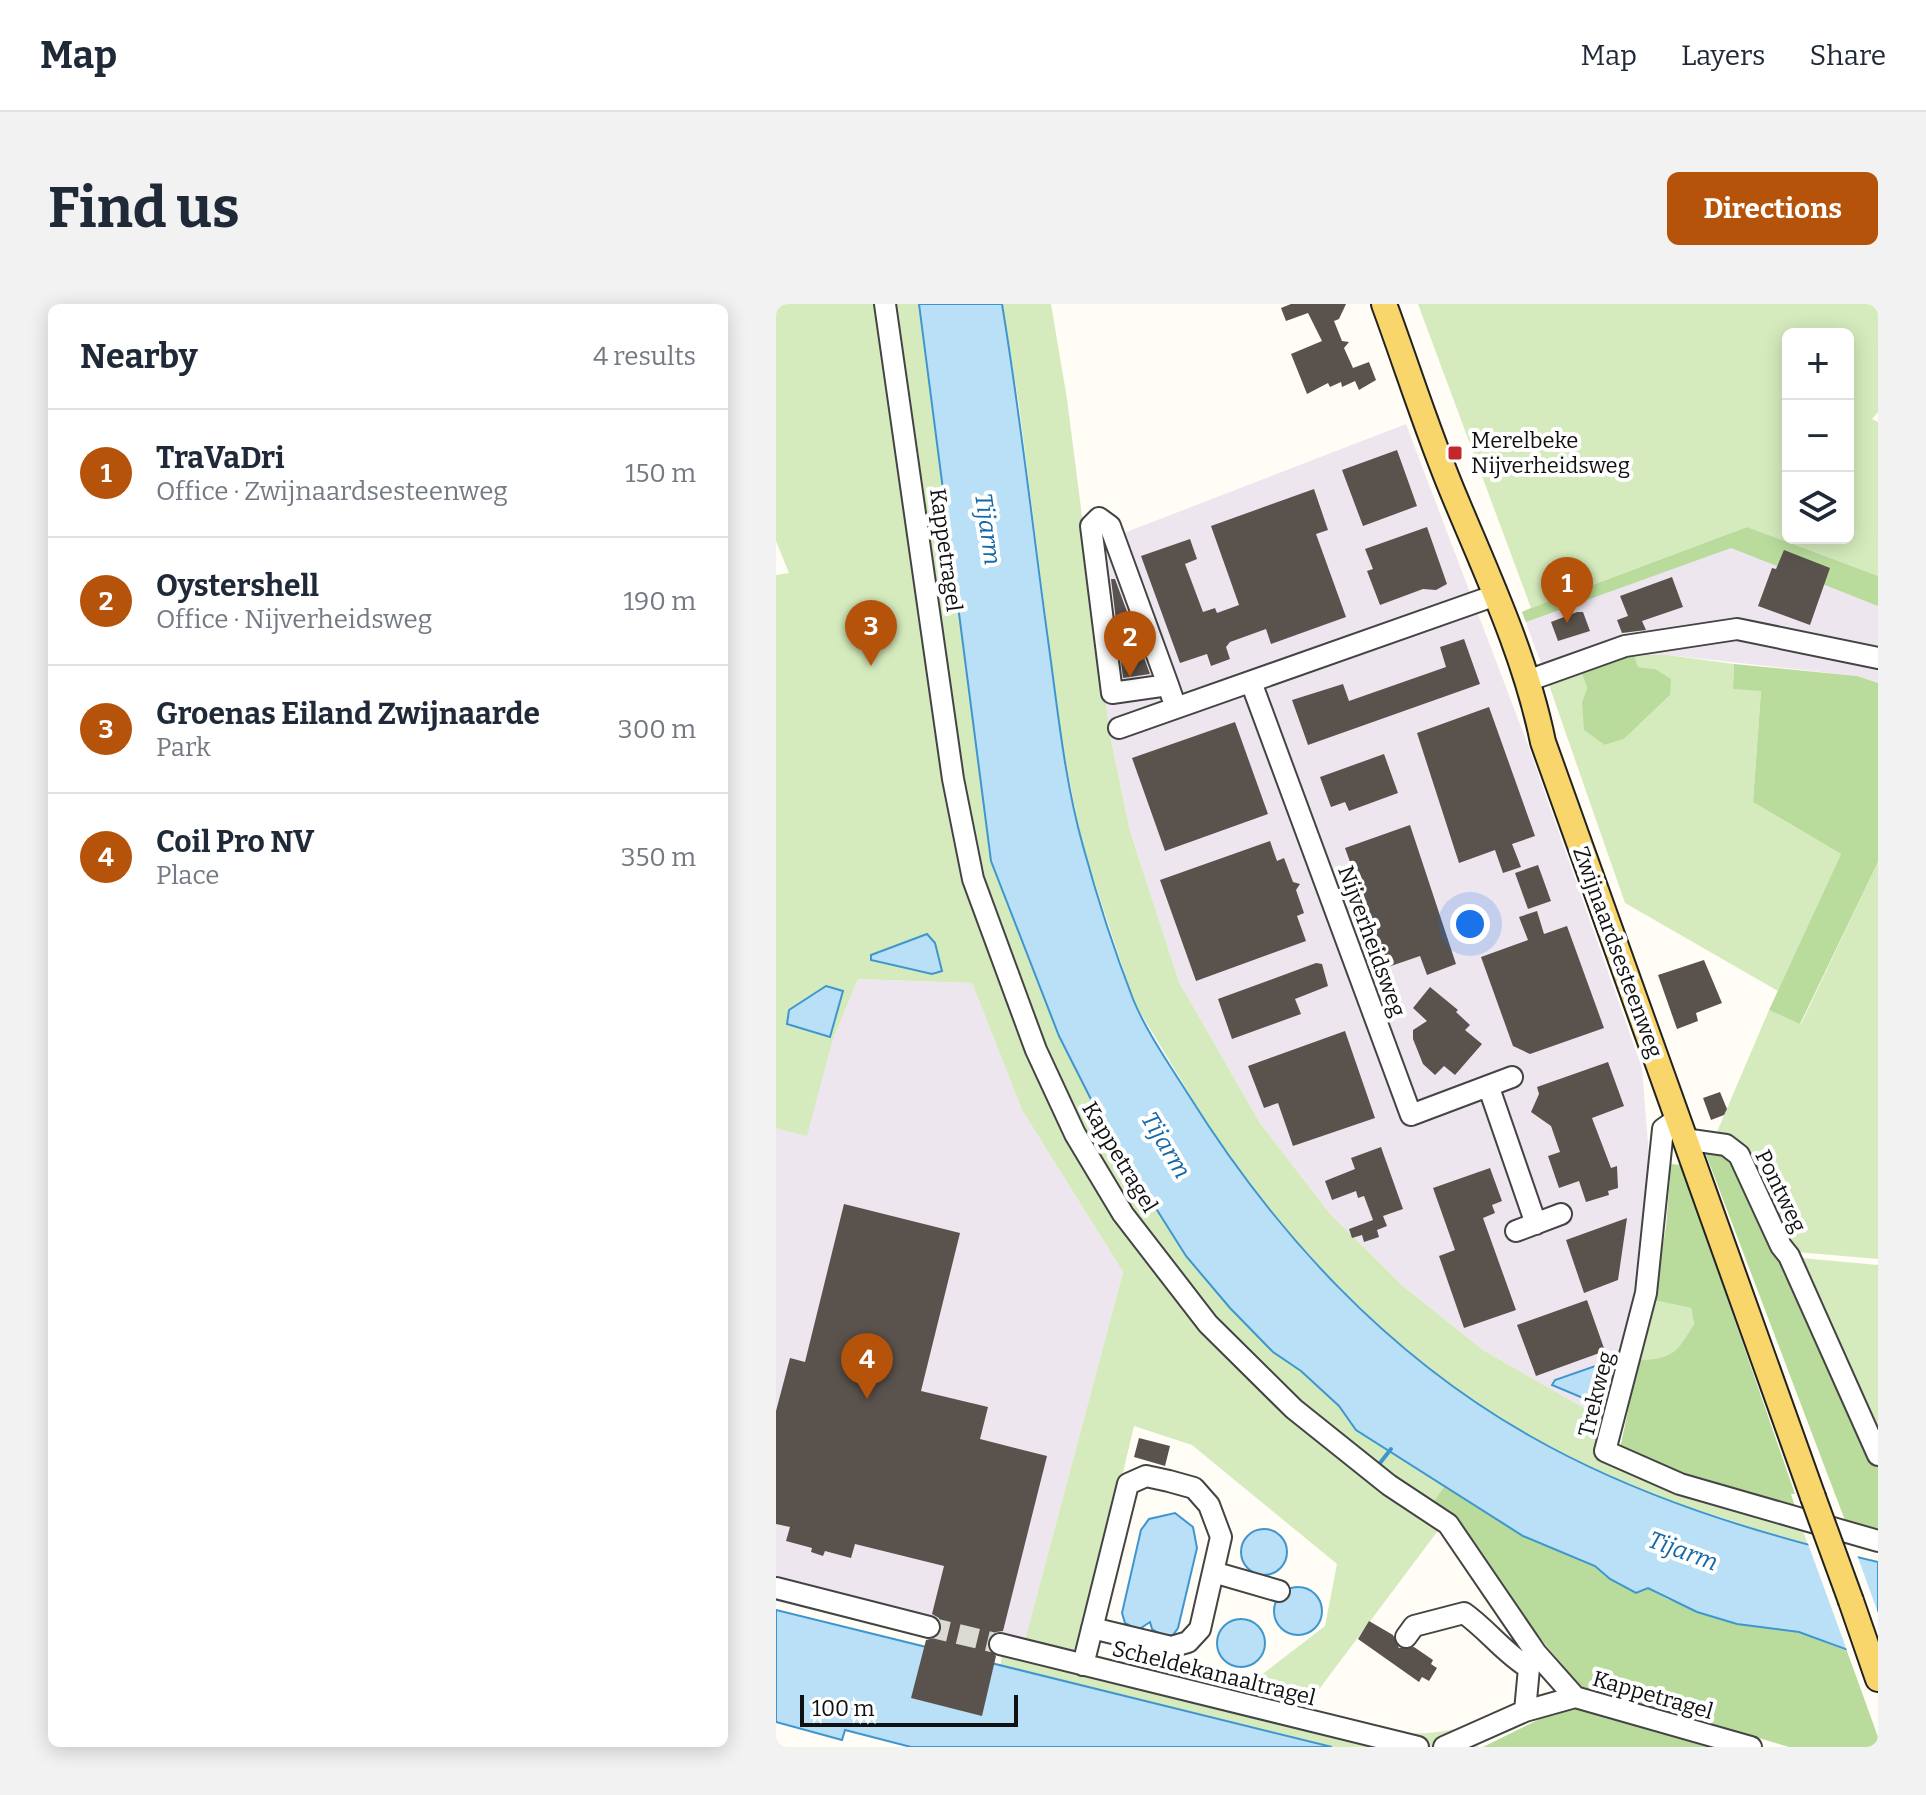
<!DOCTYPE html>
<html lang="en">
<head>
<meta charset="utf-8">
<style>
  body { margin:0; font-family:Bitter,serif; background:#f2f2f3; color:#1f2937 }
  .controls { position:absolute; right:24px; top:24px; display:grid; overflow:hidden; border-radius:12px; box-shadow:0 4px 20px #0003 }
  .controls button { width:72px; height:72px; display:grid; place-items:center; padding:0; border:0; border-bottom:2px solid #e0e1e3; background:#fff; color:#1f2937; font:40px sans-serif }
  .scale { position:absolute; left:24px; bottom:20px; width:218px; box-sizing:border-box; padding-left:8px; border:4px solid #111; border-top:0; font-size:22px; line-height:28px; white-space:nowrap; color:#111; -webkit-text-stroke:6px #fff; paint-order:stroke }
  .you { position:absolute; left:694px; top:620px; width:28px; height:28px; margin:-20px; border:6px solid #fff; border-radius:50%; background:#1a73e8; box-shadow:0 0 0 12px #1a73e833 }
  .badge { display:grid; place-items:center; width:52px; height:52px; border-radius:50%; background:#b45309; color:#fff; font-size:26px; font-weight:700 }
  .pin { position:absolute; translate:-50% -66px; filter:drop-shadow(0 2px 4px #0008) }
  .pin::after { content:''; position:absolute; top:42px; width:28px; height:24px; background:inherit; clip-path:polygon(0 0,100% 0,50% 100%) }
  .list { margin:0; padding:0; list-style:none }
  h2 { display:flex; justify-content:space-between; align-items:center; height:104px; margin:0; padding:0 32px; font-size:34px }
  h2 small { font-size:26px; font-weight:400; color:#747a83 }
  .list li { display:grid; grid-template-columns:52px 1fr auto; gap:24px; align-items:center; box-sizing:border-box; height:128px; padding:0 32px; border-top:2px solid #e0e1e3 }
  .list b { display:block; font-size:30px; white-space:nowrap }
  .list p { margin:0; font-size:26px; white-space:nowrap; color:#747a83 }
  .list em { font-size:26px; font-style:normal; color:#747a83 }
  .icon { flex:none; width:44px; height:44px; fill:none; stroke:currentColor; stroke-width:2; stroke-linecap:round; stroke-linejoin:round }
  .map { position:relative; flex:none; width:1102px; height:1443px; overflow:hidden; border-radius:12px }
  header { display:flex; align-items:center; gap:48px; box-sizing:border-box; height:112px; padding:0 40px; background:#fff; border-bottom:2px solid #e0e1e3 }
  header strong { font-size:38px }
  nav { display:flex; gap:44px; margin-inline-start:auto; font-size:28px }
  .intro { display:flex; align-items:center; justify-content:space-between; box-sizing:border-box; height:192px; padding:0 48px }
  h1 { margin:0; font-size:56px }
  .button { padding:20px 36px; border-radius:12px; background:#b45309; color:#fff; font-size:28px; font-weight:700 }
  main { display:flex; gap:48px; padding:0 48px }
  aside { flex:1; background:#fff; border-radius:12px; box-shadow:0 4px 20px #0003 }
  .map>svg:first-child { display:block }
</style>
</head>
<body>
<header>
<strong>Map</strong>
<nav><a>Map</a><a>Layers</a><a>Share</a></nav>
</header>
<div class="intro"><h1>Find us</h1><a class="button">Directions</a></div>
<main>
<aside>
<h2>Nearby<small>4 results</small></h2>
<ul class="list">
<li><span class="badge">1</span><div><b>TraVaDri</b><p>Office · Zwijnaardsesteenweg</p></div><em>150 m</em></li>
<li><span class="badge">2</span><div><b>Oystershell</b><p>Office · Nijverheidsweg</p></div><em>190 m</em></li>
<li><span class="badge">3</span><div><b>Groenas Eiland Zwijnaarde</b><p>Park</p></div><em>300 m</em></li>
<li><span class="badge">4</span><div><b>Coil Pro NV</b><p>Place</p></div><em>350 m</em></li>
</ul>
</aside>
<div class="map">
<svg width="1102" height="1443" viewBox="0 0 1102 1443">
  <rect width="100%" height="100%" fill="#fffdf5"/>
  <path fill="#eee6ef" d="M630,120L753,444L866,764L873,852L861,976L829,1116L707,1046L627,982L555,911L484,819L403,678L354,527L334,431L309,244Z
    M971,223L1102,272V379L1080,372L892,351H858L773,381L746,308Z
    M82,675L196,679L246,806L347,968L244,1356L0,1297V823L56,738Z"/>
  <path fill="#d5ebbd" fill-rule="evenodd" d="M0,0H143L215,557L283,732L330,825L410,952L497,1048L525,1067L563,1102L581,1126L670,1180L656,1202L673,1212L526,1408C587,1423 631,1440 694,1421L702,1443H556L224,1363L226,1352L244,1355L347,968L246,806L196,679L82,675L56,738L31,832L0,824V271L13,269L0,237ZM358,1122L416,1141L561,1260L549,1322L458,1392L303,1354Z
    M226,0H275L291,95L334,431L354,527L403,678L484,819L555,911L627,982L707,1046L829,1116L833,1146L1022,1212L1032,1241L899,1199L823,1167L755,1133L679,1086L597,1017L520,941L449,849L358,698L306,540L286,439L243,101Z
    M642,0H1102V108L1096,115L1102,118V272L971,223L755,304ZM1012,30H1072V234H1012Z
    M858,351H892L958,360L957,385L985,386L977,498L1065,550L1002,687L849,599L773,381L806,370L811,384L806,398L829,441L848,435L894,391L879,365L862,363Z
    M1102,558V955L1021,948L938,835L993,706L1025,720Z
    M1014,953L1102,961V1156Z
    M877,996L915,1004L918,1020C901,1048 897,1055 863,1056Z"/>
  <path fill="#b9dc9c" d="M971,223L1102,272V302L955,244L750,318L746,308L755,304Z
    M858,351L862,363L879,365L895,375L894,391L848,435L829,441L808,426L806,398L811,384L806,370Z
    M958,360L1081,372L1102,379V558L1024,720L993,706L1065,550L977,498L985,387L957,385Z
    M937,845L952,846L1102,1156V1228L1070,1219L929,848Z
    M895,860L905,861L1019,1190H1015L1022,1212L843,1149L863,1056C897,1055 901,1048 918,1020L915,1004L877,996L890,923Z
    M670,1180L747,1232L819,1262L834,1275L871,1284L891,1295L961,1320L1023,1328L1071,1347L1102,1433V1443H1013L804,1382L754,1322L673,1212L655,1202Z
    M792,1401L944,1443H707Z"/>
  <path fill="#b9e0f7" stroke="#3f96cf" stroke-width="2" d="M143,0H226C245,114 257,228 273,343C282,409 289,478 307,542C321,593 338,646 357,695C370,727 393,760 412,790C498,928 611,1051 754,1132C861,1193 982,1230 1102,1258V1357L1023,1328L961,1320L921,1308L872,1284L860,1289L834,1275L819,1262L747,1232L580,1126L563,1102L525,1067L497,1048L454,1004L410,952L330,825L283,732L215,557Z
    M151,630L159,639L166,667L156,670L95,656V651Z
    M50,682L67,687L54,733L11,720L13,706Z
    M825,1060L814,1097L776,1081L779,1076Z
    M399,1209L417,1223L421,1244L402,1324L397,1331L387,1332L376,1325L374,1318L362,1326L349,1319L346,1309L365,1226L373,1215Z
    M465 1248a23 23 0 1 1 46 0a23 23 0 1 1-46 0Z
    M498 1307a24 24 0 1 1 48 0a24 24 0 1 1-48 0Z
    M0,1306L556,1443H135L69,1426L66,1436L0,1418Z
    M441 1339a24 24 0 1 1 48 0a24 24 0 1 1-48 0Z"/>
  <path fill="#fffdf5" d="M1031,1237L1080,1248L1102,1309V1361L1073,1352Z"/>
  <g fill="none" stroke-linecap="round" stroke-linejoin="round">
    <path stroke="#3f96cf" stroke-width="4" d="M604,1159L615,1145"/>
  </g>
  <path fill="#5a524d" d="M515,0H570L563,15L558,17L566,37L573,38L568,44L577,64L593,58L600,76L583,86L579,77L566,83L565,78L554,83L552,79L531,90L515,50L546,37L532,9L510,17L505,4Z
    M621,146L641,202L587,222L566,166Z
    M538,185L552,226L540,230L570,313L495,340L490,325L454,338L450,343L454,355L435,362L431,350L404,359L365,252L414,235L421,255L409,260L427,308L439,304L441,309L463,301L435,222Z
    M651,223L671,280L660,286L647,285L604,301L591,267L597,265L589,245Z
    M1008,246L1054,264L1034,321L982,302L996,264L1000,265Z
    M896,273L907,303L866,317L870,326L846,329L841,316L852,312L844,292Z
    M335,275H339L374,370L347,374Z
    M801,308H807L814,327L782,337L775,318Z
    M688,335L704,380L532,441L516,396L567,380L573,397L670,363L664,343Z
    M713,403L759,532L736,540L745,563L727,569L719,546L683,559L641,429Z
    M459,418L492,510L389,547L356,454Z
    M608,450L622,489L573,507L569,498L555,503L544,473Z
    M634,521L680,660L651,671L644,652L612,663L569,544Z
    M494,537L501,557L508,554L517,578L524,580L520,586L528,609L521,612L530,637L420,677L384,576Z
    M762,561L775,597L752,605L739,569Z
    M761,607L768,630L791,622L828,724L754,750L737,742L705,653L752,636L743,613Z
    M928,656L946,699L920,709L922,717L901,725L882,671Z
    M540,659L546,660L552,682L519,695L525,710L456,735L442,695Z
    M654,683L682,706L680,708L694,721L689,726L706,740L679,771L668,762L659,771L647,760L637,735V726L651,717L637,704Z
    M569,727L599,814L517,842L502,799L488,804L472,762Z
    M832,758L848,802L816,814L835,864L841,862L842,884L832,887L833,891L810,898L803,877L783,884L772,852L784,848L775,822L755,808L763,790L761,783Z
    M944,788L951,805L948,811L935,816L927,794Z
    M605,843L627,905L607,912L611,922L601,926L603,933L588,938L586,931L576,934L573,925L597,916L588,892L582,894L580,887L556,896L549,877L579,865L575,854Z
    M714,864L726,897L716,901L719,909L707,914L740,1006L688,1024L663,952L679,946L657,884Z
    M68,900L184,929L145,1087L212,1103L204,1135L271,1152L227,1327L220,1328L212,1336V1344L220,1352L206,1412L135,1394L150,1336L162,1333L166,1325L163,1314L156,1310L168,1262L79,1240L75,1254L49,1247L47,1252L35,1248L36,1244L10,1237L14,1223L0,1220V1107L14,1054L29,1058Z
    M851,914L842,976L808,989L790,936Z
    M811,996L829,1047L760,1072L741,1021Z
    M363,1134L394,1142L389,1162L358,1153Z
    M593,1317L617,1331L623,1344L638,1343L657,1356L655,1360L661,1364L653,1377L646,1373L643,1378L582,1335Z"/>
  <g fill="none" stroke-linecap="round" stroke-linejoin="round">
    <path stroke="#dbdad3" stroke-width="20" stroke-dasharray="20 10" stroke-linecap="butt" d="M153,1323L224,1340"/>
    <g stroke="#444" stroke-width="24">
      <path id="minor" d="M109,0L177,475L197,575L260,746L299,830L347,910L432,1020L518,1105L613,1181L672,1220L760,1349L799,1393L975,1443
        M751,377L849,342L961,325L1102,354
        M475,378L635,811L736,773
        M392,381L336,389L315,222L323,214L334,222L392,381L400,404
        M343,424L720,291
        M713,784L760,920
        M901,815L887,825L870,989L829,1147L904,1180L1102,1237
        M908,835L950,841L963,851L1005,942L1013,952L1102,1151
        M740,927L785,910
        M437,1268L503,1287
        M0,1284L153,1323
        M630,1333L638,1322L688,1309C712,1326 728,1349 753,1364
        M224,1340L642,1443
        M307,1361L352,1180L370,1172L393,1177L418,1184L433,1201L445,1233L424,1325L412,1338L395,1343L316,1324
        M749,1407L753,1364L759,1352
        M668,1443L749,1407L799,1393"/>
    </g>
    <g stroke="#222" stroke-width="28">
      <path id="major" d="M608,0C632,65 653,133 680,196C713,275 750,354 767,438L1037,1193
        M1075,1297L1102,1375"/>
    </g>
    <use href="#minor" stroke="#fff" stroke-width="20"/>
    <use href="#major" stroke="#f9d66b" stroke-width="24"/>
    <g stroke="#222" stroke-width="28" stroke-linecap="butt">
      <path id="major-bridge" d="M1037,1193L1075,1297"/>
    </g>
    <use href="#major-bridge" stroke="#f9d66b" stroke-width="24"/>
  </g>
  <rect fill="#c4262e" stroke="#fff" stroke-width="3" x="671" y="141" width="16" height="16" rx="4"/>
  <g text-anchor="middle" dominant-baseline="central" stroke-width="8" stroke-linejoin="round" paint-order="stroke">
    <g font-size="22" fill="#111" stroke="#fff" text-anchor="start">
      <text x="695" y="136">Merelbeke<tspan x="695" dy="25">Nijverheidsweg</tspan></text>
    </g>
    <g font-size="22" fill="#111" stroke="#fff">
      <text transform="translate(170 246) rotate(82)">Kappetragel</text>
      <text transform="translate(596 637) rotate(70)">Nijverheidsweg</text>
      <text transform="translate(842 648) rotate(70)">Zwijnaardsesteenweg</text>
      <text transform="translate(344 853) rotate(59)">Kappetragel</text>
      <text transform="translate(1005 887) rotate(64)">Pontweg</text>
      <text transform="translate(820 1090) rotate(-76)">Trekweg</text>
      <text transform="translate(438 1369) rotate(14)">Scheldekanaaltragel</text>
      <text transform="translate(877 1391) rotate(16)">Kappetragel</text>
    </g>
    <g font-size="24" font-style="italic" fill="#1768a6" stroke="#fff">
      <text transform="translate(212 225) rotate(82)">Tijarm</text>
      <text transform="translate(390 841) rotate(59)">Tijarm</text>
      <text transform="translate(907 1247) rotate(20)">Tijarm</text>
    </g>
  </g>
</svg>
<div class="controls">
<button>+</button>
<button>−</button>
<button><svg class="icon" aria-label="layers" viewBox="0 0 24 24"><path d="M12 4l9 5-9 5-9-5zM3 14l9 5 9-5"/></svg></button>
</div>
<div class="scale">100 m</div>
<div class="you"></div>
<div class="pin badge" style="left:791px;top:319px">1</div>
<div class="pin badge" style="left:354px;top:373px">2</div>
<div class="pin badge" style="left:95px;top:362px">3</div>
<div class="pin badge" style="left:91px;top:1095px">4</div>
</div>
</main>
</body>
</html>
